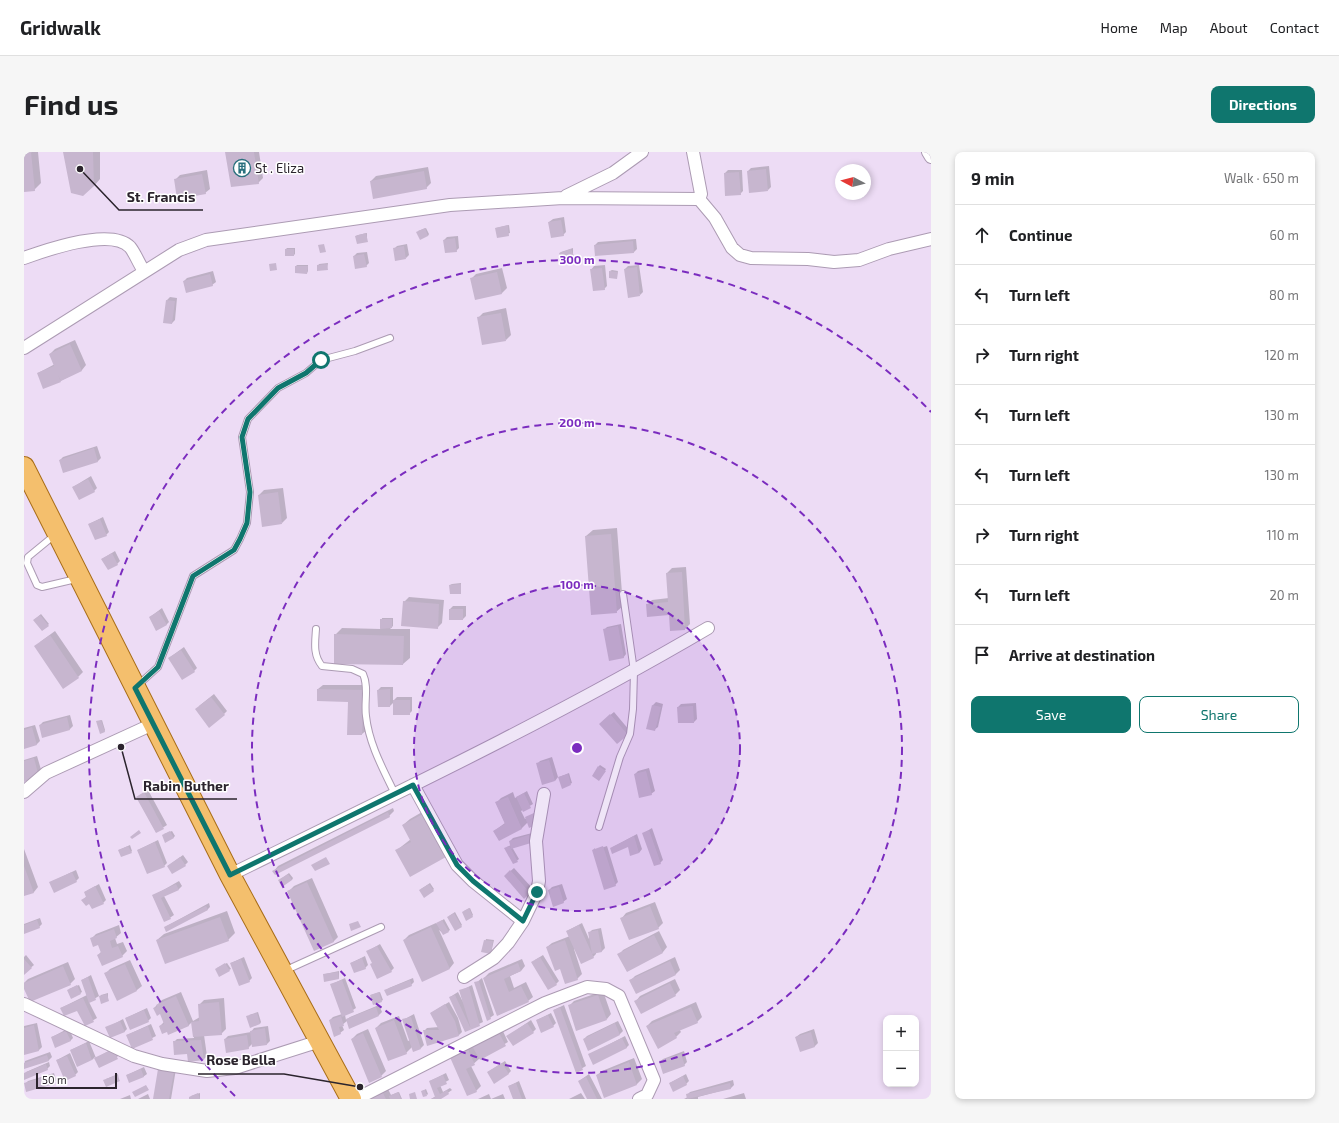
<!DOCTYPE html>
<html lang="en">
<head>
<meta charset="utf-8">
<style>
  body { margin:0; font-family:"Exo 2",sans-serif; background:#f6f6f6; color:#202124 }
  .controls { position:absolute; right:12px; bottom:12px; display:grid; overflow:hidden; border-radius:8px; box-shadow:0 2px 6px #0003 }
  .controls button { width:36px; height:36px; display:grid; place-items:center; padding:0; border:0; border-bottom:1px solid #e0e0e0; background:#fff; color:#202124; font:20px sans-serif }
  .compass { position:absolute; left:811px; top:12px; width:36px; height:36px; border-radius:50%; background:#fff; box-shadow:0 2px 6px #0003; rotate:277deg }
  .scale { position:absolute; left:12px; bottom:10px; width:81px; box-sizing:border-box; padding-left:4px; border:2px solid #2b242d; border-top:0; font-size:11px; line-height:14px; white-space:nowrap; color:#2b242d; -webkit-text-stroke:3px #fff; paint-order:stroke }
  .stop { position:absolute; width:12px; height:12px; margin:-9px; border:3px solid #0f766e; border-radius:50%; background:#fff }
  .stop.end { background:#0f766e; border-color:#fff; box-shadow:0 1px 4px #0008 }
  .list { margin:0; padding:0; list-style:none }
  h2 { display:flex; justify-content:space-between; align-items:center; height:52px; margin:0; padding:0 16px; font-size:17px }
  h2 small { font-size:13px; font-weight:400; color:#757577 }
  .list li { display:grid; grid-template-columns:26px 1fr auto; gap:12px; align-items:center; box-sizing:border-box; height:60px; padding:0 16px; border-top:1px solid #e0e0e0 }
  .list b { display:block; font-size:15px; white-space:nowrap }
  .list em { font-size:13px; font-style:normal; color:#757577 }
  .actions { display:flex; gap:8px; padding:12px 16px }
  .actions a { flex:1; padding:9px 0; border:1px solid #0f766e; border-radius:8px; text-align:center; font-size:14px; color:#0f766e }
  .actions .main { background:#0f766e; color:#fff }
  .icon { flex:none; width:22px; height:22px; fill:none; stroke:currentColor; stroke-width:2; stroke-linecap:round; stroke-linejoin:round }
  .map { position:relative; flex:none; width:907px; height:947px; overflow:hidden; border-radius:8px }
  header { display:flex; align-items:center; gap:24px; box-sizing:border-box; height:56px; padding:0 20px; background:#fff; border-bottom:1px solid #e0e0e0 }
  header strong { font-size:19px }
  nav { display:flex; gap:22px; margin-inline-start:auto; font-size:14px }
  .intro { display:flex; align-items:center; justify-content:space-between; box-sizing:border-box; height:96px; padding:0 24px }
  h1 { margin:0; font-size:28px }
  .button { padding:10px 18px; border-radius:8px; background:#0f766e; color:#fff; font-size:14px; font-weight:700 }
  main { display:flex; gap:24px; padding:0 24px }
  aside { flex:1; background:#fff; border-radius:8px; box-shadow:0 2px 6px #0003 }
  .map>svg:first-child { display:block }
</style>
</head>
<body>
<header>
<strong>Gridwalk</strong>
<nav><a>Home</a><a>Map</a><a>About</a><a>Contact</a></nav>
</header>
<div class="intro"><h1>Find us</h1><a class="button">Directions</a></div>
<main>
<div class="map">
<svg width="907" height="947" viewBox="0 0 907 947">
  <rect width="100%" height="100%" fill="#eddcf5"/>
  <path fill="#0003" d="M0,0H14L17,31L10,38L0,39Z
    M40,0H76V27L70,34Z
    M202,0H235L239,26L234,31Z
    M745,14L747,35L744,38L724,19L727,16Z
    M404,15L407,31L402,36L347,29L352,24Z
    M183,18L186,37L181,41L151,28L156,23Z
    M704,18H718L719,39L716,42L701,21Z
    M540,65L542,80L539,83L525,70L529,67Z
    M485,73L486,81L474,84L472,76Z
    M402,76L405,82L404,84L394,79Z
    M343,81V89L332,84L334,83Z
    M434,84L435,96L432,99L420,88L423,85Z
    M612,87L613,97L610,100L571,93L574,90Z
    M383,92L385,103L382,106L370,97L373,94Z
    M263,96H271V102L270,103L262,97Z
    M549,96V103L536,101L537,100Z
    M343,100L345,111L342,114L330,104L333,101Z
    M304,111L303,117L294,114L295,112Z
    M273,113H284V119L283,121L272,114Z
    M581,113L583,134L580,137L567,118L570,114Z
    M615,113L619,140L616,143L601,117L604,114Z
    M478,116L483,136L478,141L452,147L447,127L452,122Z
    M588,118L594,119L592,126L586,119Z
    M189,119L192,130L188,133L160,129L163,126Z
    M146,145L153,146L151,168L148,171L143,148Z
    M482,156L487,183L482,188L454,166L459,161Z
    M51,188L62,213L58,218L36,229L14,221L31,212L26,202L31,197Z
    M73,294L77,306L74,309L40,320L36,308L39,305Z
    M67,324L73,336L70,339L49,335Z
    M259,336L263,366L258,371L235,343L240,338Z
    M79,365L85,380L82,383L65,372Z
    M593,376L599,454L592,460L562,384L569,378Z
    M91,399L96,409L93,412L78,407Z
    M662,415L666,472L661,477L647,478L646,462L623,453L628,448L645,446L643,421L648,416Z
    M437,431L436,441L426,433L428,432Z
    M385,445L420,448L418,471L413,476L380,450Z
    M429,454H442V464L439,467L426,457Z
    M138,456L145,470L142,473L126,465Z
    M17,462L25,472L18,478L10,468Z
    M358,466H369V474L366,477H386V506L379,512L311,483L318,476L357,477Z
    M597,472L602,502L599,506L580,478L583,475Z
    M31,479L59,520L54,525L16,490Z
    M160,495L173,516L170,519L145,506Z
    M299,533H345L343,578L338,582L326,549L294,537Z
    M357,535H369V549L373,545H388V559L385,562L370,550L366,554L354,538Z
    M190,542L203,559L200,562L175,554Z
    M632,550L639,552L634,575L630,578L629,553Z
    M672,551L673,567L670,570L654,555L657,552Z
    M590,560L606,579L603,582L579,569Z
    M46,563L49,574L46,577L19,584L16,573L19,570Z
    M78,568L81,578L80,580L73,570Z
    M11,573L16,589L13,592L0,596V576Z
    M13,604L18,621L0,627V608Z
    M528,605L534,625L531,629L513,612L516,609Z
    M576,613L582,617L576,627L575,614Z
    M625,616L631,639L627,642L611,622L614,619Z
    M545,621L548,631L539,635L535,625Z
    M124,638L143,673L132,680L113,645Z
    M503,639L509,652L497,659L501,667L511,661L515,670H504L498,676L475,688L470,679L481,671L472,651L477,646L489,640L491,646Z
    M369,656L370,659L365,664L250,719L254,714Z
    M405,656L428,698H373L387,687L379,673L386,667Z
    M628,676L639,708L636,711L620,681Z
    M148,679L151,684L149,686L140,682Z
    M508,681L510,687L488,695L495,707L490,711L483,695L487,693L486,689L489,686Z
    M613,682L618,697L615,701L604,694L587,696Z
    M134,688L143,711L140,714L114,698Z
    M106,693L108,699L107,700L95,698Z
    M583,694L594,730L591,733L569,698L571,696V698Z
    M0,697L14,735L10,740L0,743Z
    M159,703L164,710L161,713L144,714Z
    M490,716L509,737L500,746L481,724Z
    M52,718L55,726L52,729L27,730Z
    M265,721L269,726L268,728L257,727Z
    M288,726L314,785L309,790L265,739L270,734Z
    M155,729L158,734L155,737L140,744L150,763L141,769L129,744Z
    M406,731L410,737L409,738L397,737Z
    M75,732L82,748L79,751H66L59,748L63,744L61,740Z
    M538,732L543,747L539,750L525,738L528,735Z
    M631,750L639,771L634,776L598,766L602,761Z
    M185,751L186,755L183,758L141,775Z
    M446,756L449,763L448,764L440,759Z
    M203,759L211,781L204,788H133L140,782Z
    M431,760L438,773L437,774L425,764Z
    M16,766L18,772L15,775L0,781V772Z
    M420,767L426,778L420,782L415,778L430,811L426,816L398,828L380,788L385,783L412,771L413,772Z
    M558,771L565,787V781L568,778L577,776L581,796L578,799L572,800V802L569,805L550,797L558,822L553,827L537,816L523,795L528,791L546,784L543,779Z
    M95,773L97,781L91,786L93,792L99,790L103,799L98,804L74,803L78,799L75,792L67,787L72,782Z
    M635,779L643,795L639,800L603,819L595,803L599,798Z
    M462,787L470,788L467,801L459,799Z
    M356,792L370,816L367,819L349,810L344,799Z
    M2,803L10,813L0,821V805Z
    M519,803L535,829L532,832L511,808Z
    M341,804L344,813L341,816L327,811Z
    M220,805L228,826L225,829L207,811Z
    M651,805L656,818L652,822L606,829L611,824Z
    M498,807L501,814L497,819L486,824L490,836L502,830L509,845L504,849L474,863L460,826L465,821Z
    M106,808L118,834L113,838L93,847L81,822L86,817Z
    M44,810L51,827L46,832L0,835V831L4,827Z
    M203,811L207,817L205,818L193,816Z
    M315,819V826L301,828V822Z
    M67,823L75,844L65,850L73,866L61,873L54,858L37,856L63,843L58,828Z
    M321,826L332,856L321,863L322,868L326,865L355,853L358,860L355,863L323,869L318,873L320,878L316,881L306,868L309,865L318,862L308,832Z
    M389,826L390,830L387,833L362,839L365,836Z
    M458,826L470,863L464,867L452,831Z
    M651,827L656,838L651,843L617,860L612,849L616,844Z
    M55,833L58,840L48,846L45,837Z
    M448,833L459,870L442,878L426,845L434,840L439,850L436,839Z
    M579,839L587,862L583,867L545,854L550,849Z
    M157,840L169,869L176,865L175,853L180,848L200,846L202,877L197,882L180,883L183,904L180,907L163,901L150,890L153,887L170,886L168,870L164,874H136L140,870L137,861L130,856L138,848Z
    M356,840L359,848L357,849L347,843Z
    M84,841V849L76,845L77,843Z
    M425,850L434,866L438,880L435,883L400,879L403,876L415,875L407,861Z
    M672,850L678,865L673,870L655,877L657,880L652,885L623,874L628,869Z
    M540,853L562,914L553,919L530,858Z
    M123,856L127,866L124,869L102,866Z
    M234,860L237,870L236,872L225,863Z
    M527,861L532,871L529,874L513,868Z
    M390,862L400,893L397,896L388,895L382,901L352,876L357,871L375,864L384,889L386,888L379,868Z
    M99,867L103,877L100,880L83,876Z
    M507,868L512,877L509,880L484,884Z
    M594,869L599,879L596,882L565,898L560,887L563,884Z
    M13,871L18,895L15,898L0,902V874Z
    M127,872L132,884L109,896L103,883Z
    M244,874L246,889L243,892L229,891L224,896L201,887L204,884L227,880L230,876Z
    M45,876L49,886L46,889L28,885Z
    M344,877L362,919L357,924L328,887L333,882Z
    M478,877L484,890L455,907L447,914L457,934L452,939L426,903Z
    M790,877L794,891L791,894L777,898L772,885L776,882Z
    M601,884L605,893L602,896L565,903Z
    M65,889L72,906L92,895L96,903L75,915L71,905L68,908L47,898Z
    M660,899L663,910L660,913L636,910L639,907Z
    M26,900L28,905L25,908L0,916L1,909Z
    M46,901L54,920L51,923L33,908Z
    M610,906L618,927L613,932L581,944L573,923L578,919Z
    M481,909L487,919L484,922L464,920Z
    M25,910L26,914L23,917L0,925L2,920Z
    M120,915L123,922L119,925L103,923Z
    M135,917H152L147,947H130Z
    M30,921L32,928L29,931L1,932L4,929Z
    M422,921L425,928L416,933L419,940L426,936L428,938L415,947H407L412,944L406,929Z
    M94,922L95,929L82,927Z
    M565,922L578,947H564L555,929Z
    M662,922L665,929L662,932L646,931Z
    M709,928L710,933L707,936L674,945V947H660L664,945L663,943L666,940Z
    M495,929L502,947H490L485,934Z
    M364,937L367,943L375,940L378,947H345Z
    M402,937L404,942L403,943L398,939Z
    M176,941V947H166L167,944Z
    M557,941L561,947H545Z
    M720,941L722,947H699Z
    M124,942L126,947H114Z
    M465,942L467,947L479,942L481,947H454Z
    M106,943L107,947H96Z"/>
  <path fill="#c7b6cf" d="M0,0H7L11,39L0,40Z
    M39,0H69L70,34L59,44L47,41Z
    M201,0H230L235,32L207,35Z
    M742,17L744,39L725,41L723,19Z
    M400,19L403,37L349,47L346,29Z
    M715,20L717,43L701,44L700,21Z
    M178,22L182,42L153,47L150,27Z
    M537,68L540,84L527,86L524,70Z
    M484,73L485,84L473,86L471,76Z
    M401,76L404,84L396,88L392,80Z
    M342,81L344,90L333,92L331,84Z
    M431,86L433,100L421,101L419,88Z
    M609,89L610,101L571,104L570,93Z
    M300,92L302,100L296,101L294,93Z
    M380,94L382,107L371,109L369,96Z
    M261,97H270V104H261Z
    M547,97L550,104L538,108L535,101Z
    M340,102L343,115L331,117L329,104Z
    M252,111L253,118L246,119L245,112Z
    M303,112L304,118L293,119V113Z
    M271,114H284L283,122L271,121Z
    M613,115L616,144L604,146L600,117Z
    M578,116L581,138L569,139L566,117Z
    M585,119L594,120L593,127L585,126Z
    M473,120L478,142L451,148L446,126Z
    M186,122L189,134L162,141L159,129Z
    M142,148L151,149L148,172L139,171Z
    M477,161L482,189L458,193L453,165Z
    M46,192L58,219L37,229L34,223L37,230L19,237L13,221L30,214L25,202Z
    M70,296L74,310L39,321L35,308Z
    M64,327L71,340L55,348L48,335Z
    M254,340L258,372L238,375L234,343Z
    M76,367L83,384L71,388L64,372Z
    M587,382L593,461L567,463L561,384Z
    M88,401L94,413L84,418L77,407Z
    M658,420L661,478L646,479L645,463L623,465L622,452L644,450L642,421Z
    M437,432V442H426L425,433Z
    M379,449L415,452L414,477L377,474Z
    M425,457H439V468H425Z
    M135,459L143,473L132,479L125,465Z
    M16,463L25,474L18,479L9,468Z
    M356,467H368V476L356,477Z
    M594,474L600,506L585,509L579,477Z
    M310,482L380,484L379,513L310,512Z
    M26,483L55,526L39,537L10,494Z
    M157,498L171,520L158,528L144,506Z
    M293,537L340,538L338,583H323L324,550L293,549Z
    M366,537V555H354L353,538Z
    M187,545L201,563L185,576L171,557Z
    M369,548H386V563H369Z
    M628,553L637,555L631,579L622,577Z
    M669,554L670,571H654L653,555Z
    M586,562L604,583L593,592L575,572Z
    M43,565L46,578L18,586L15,573Z
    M77,568L81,580L76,582L72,569Z
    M8,575L13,593L0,597V578Z
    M99,592L101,597L96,599L94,594Z
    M10,606L15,625L0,630V609Z
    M525,608L531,629L518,633L512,611Z
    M574,614L582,619L575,629L568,624Z
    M622,619L628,643L615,646L610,622Z
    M544,622L547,633L538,637L534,625Z
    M120,640L140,677L132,681L112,645Z
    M500,641L507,656L499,660L492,645Z
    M484,645L498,677L475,689L469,679L481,672L471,650Z
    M364,660L366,665L251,723L248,719Z
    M510,661L514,672L505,676L501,665Z
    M399,662L422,705L386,725L371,698L387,690L378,673Z
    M115,678L117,681L108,687L106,685Z
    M625,678L637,712L630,714L618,681Z
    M146,679L150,686L141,691L138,683Z
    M505,683L507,691L487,697L494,710L489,712L480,696L485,694L487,697L485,689Z
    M610,684L615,701L606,704L604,695L588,702L586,696Z
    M131,690L141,715L123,722L113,698Z
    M104,694L108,701L97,705L94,698Z
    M579,694L592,734L580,738L568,698Z
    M156,705L162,714L148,722L143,714Z
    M302,705L306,712L291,719L287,713Z
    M0,714L10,741L0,744Z
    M486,718L506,741L500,747L480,724Z
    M48,720L53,730L30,741L25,730Z
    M264,722L268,728L258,735L254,728Z
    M283,730L310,790L290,799L263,739Z
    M152,732L155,738L137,746L147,767L140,770L128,743Z
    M405,732L410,739L400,746L395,738Z
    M71,734L80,752L68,757L65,752L62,754L57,748L62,745L60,740Z
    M535,735L540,751L529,755L524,738Z
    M182,754L184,758L142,780L140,775Z
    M626,754L635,777L605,788L596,766Z
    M445,756L449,765L442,769L438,760Z
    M430,761L438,775L431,779L423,765Z
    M196,765L205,789L141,812L132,788Z
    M13,768L16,776L0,782V773Z
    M418,768L425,780L419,783L412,771Z
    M334,769L337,775L327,779L325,772Z
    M555,773L570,806L557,812L542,779Z
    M407,775L426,817L398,830L379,788Z
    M90,777L93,786L86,789L88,796L94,794L99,805L78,814L73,803L77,801L74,793L69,795L66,786Z
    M574,778L578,800L568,802L564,780Z
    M630,783L639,801L603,820L593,802Z
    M460,788L469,789L467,802L457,800Z
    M541,788L554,828L541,832L536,817L531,819L522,795Z
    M353,794L368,820L353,827L346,812L348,811L342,799Z
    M516,805L533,833L524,838L507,810Z
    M338,806L342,817L330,821L326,811Z
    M0,807L8,816L0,823Z
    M217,807L226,830L215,834L206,811Z
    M646,809L652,823L612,842L605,828Z
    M201,811L206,819L195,825L191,817Z
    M494,811L497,819L480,827L485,840L497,834L505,850L473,864L459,826Z
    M101,812L113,839L93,849L80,821Z
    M39,814L47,833L6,850L0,837V831Z
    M314,820L315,827L300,830L299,822Z
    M64,825L72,848L65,851L57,828Z
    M318,828L330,860L318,865L306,832Z
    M386,828L388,834L363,844L360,838Z
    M455,829L467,867L463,869L450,830Z
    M646,831L652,844L617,862L610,849Z
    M53,833L57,842L47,847L43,838Z
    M445,835L456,874L441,880L425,845L431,843L447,877L435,838Z
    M355,840L358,850L349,853L346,843Z
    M83,842L85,849L77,852L75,844Z
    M574,843L583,868L552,879L544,853Z
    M152,844L165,874L144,883L143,880L138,882L135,874L140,872L136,862L133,864L129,856L133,855L132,853Z
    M59,846L70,870L61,874L53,859L40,864L36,856Z
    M195,850L198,883L169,885L167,870L175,869L174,852Z
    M421,852L431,869L435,884L403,894L399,878H415L406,861Z
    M352,855L355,864L325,877L322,867Z
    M536,855L559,918L552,921L529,858Z
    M667,855L674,871L650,881L653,886L634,897L622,874Z
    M120,858L125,870L106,878L101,866Z
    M233,861L236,872L226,876L222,864Z
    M524,863L530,875L517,881L512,868Z
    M317,864L320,874L315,875L317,882L310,885L305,868Z
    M387,865L397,897L389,900L378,867Z
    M370,868L383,902L364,909L351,876Z
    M96,869L101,880L86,886L81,875Z
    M503,871L510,881L489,894L482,884Z
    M591,871L596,883L564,899L559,887Z
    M10,873L15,899L0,903V876Z
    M124,874L129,888L108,897L102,883Z
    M241,876L243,893L228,895L226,879Z
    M42,879L47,889L31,896L27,885Z
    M474,879L482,894L456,908L448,894Z
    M787,880L791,895L776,900L771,885Z
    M339,881L358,925L345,931L327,887Z
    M223,883L225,897L202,901L200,887Z
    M598,886L603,896L569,913L564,902Z
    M177,888L180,908L164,910L163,902L150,903L149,889Z
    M62,891L68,908L53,915L46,898Z
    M443,895L451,913L442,917L453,940L443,944L425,903Z
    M89,897L94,907L75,916L70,906Z
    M657,902L661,914L639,922L635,909Z
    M23,903L25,909L0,917V911Z
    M43,904L52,924L41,929L32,908Z
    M605,910L613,933L580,946L572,923Z
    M478,911L485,922L470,932L463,920Z
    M22,912L24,918L0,928V921Z
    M117,917L120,925L105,931L102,923Z
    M134,917L150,920L145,947H129Z
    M27,923L30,932L2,940L0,931Z
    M93,923L96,929L82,935L79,928Z
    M419,923L423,932L413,936L416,942L423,938L425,942L417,947H407L411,945L405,929Z
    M659,924L663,933L649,940L645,931Z
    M562,925L573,947H563L554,929Z
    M492,931L498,947H489L484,934Z
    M706,931L707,937L663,947L662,942Z
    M122,933L125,938L111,945L108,940Z
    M401,938L403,944L399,945L397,939Z
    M374,940L377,947H366L365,944Z
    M391,940L393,947H386L385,942Z
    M174,941L176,947H165V945Z
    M359,941L362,947H346Z"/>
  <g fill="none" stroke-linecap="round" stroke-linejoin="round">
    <g stroke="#ac9bb3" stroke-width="8">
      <path id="service" d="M32,382L4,405L3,411L13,433L18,435L52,427
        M292,477C291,491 289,503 298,514L328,517L339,522C345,535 340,550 342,564C345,592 359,617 371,642
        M114,533L134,515L169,424L210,398L216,387L223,371L226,340L218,285L224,267L254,236L282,221L297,208L331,199L366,186
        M575,675L596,605L606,582L609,557L610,519L599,442
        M260,819L357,775"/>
    </g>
    <g stroke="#ac9bb3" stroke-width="14">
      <path id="minor" d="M904,0L907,5
        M542,44L589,21L618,0
        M675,47L691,66L708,96L716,103L727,106L784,107L810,110L835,108L865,97L907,87
        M0,106C22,98 87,75 106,95C111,101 115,112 120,119
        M0,196L155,98L182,88L426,53L539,46L675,47L677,42L669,0
        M389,633L433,713L449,729L499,769
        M0,640L22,621L129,572
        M206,723C367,644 529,567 684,476
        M440,825L470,806L484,791L499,769L513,740L515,729L512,689L520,642
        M0,852L110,904L138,912L183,919L211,916L296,889
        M332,947L521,851L563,835L582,837L595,844L630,928L623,943L615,947"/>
    </g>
    <g stroke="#a86d18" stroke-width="22">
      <path id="primary" d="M0,315L206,723L327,947"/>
    </g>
    <use href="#service" stroke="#fff" stroke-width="6"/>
    <use href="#minor" stroke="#fff" stroke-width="12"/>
    <use href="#primary" stroke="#f4bf6d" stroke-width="20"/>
  </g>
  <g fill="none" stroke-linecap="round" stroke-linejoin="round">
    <path stroke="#0f766e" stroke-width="5" d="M297,208L282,221L254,236L224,267L218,285L226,340L223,371L216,387L210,398L169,424L134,515L111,536L206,723L389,633L433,713L449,729L499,769L513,740"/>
  </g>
  <circle cx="553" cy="596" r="163" fill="#7b2cbf" fill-opacity=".12"/>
  <g fill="none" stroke="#7b2cbf" stroke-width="2" stroke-dasharray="7 5">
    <circle cx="553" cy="596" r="163"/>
    <circle cx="553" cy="596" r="325"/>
    <path d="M211 944A488 488 0 1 1 907 260"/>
  </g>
  <defs>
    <g id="building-ring" transform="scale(0.9)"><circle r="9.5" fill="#fff" stroke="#29707d" stroke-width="1.5"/><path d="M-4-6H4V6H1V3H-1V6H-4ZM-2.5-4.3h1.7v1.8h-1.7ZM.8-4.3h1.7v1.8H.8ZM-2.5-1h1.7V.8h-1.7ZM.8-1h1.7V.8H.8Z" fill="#29707d"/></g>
  </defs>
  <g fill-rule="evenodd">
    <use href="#building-ring" x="218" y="16"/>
  </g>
  <g text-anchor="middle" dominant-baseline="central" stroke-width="3" stroke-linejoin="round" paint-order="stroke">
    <g font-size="13" fill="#2b242d" stroke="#fff" text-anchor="start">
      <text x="231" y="16">St . Eliza</text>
    </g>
  </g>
  <circle cx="553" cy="596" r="6" fill="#7b2cbf" stroke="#fff" stroke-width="2"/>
  <g font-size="12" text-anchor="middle" font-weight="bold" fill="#7b2cbf" stroke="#fff" stroke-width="3" stroke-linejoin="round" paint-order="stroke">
    <text x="553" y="112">300 m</text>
    <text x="553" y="275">200 m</text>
    <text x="553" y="437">100 m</text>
  </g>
  <path fill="none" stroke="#2b242d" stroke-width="1.5" d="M56 17L95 58H179M97 595L111 647H213M336 935L260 922H174"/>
  <g fill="#2b242d" stroke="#fff" stroke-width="1.5">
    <circle cx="56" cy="17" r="4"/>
    <circle cx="97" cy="595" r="4"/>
    <circle cx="336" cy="935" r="4"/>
  </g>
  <g font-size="14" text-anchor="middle" font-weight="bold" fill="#2b242d" stroke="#fff" stroke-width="3" stroke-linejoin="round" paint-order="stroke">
    <text x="137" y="50">St. Francis</text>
    <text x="162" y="639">Rabin Buther</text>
    <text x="217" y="913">Rose Bella</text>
  </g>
</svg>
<div class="controls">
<button>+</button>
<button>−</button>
</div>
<svg class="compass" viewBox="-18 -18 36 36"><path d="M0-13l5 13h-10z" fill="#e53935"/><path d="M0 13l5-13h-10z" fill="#757577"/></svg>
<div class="scale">50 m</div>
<div class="stop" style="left:297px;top:208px"></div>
<div class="stop end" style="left:513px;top:740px"></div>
</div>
<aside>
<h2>9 min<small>Walk · 650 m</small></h2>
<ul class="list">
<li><svg class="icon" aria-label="ahead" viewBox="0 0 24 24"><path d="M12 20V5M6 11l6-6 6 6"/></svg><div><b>Continue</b></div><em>60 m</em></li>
<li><svg class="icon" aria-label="left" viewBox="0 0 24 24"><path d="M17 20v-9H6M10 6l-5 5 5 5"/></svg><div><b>Turn left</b></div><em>80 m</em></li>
<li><svg class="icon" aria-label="right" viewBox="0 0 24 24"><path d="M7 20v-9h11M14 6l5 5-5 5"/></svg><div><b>Turn right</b></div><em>120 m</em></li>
<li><svg class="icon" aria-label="left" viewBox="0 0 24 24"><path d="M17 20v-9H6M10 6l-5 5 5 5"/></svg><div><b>Turn left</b></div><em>130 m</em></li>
<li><svg class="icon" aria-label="left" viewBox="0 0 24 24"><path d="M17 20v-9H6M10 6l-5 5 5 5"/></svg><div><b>Turn left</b></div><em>130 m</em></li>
<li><svg class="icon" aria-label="right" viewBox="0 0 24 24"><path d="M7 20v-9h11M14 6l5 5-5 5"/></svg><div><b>Turn right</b></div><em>110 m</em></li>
<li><svg class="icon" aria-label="left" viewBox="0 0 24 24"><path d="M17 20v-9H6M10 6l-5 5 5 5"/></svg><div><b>Turn left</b></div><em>20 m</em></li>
<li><svg class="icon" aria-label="arrive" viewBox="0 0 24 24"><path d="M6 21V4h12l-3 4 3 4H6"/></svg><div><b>Arrive at destination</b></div></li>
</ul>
<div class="actions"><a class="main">Save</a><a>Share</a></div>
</aside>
</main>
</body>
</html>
